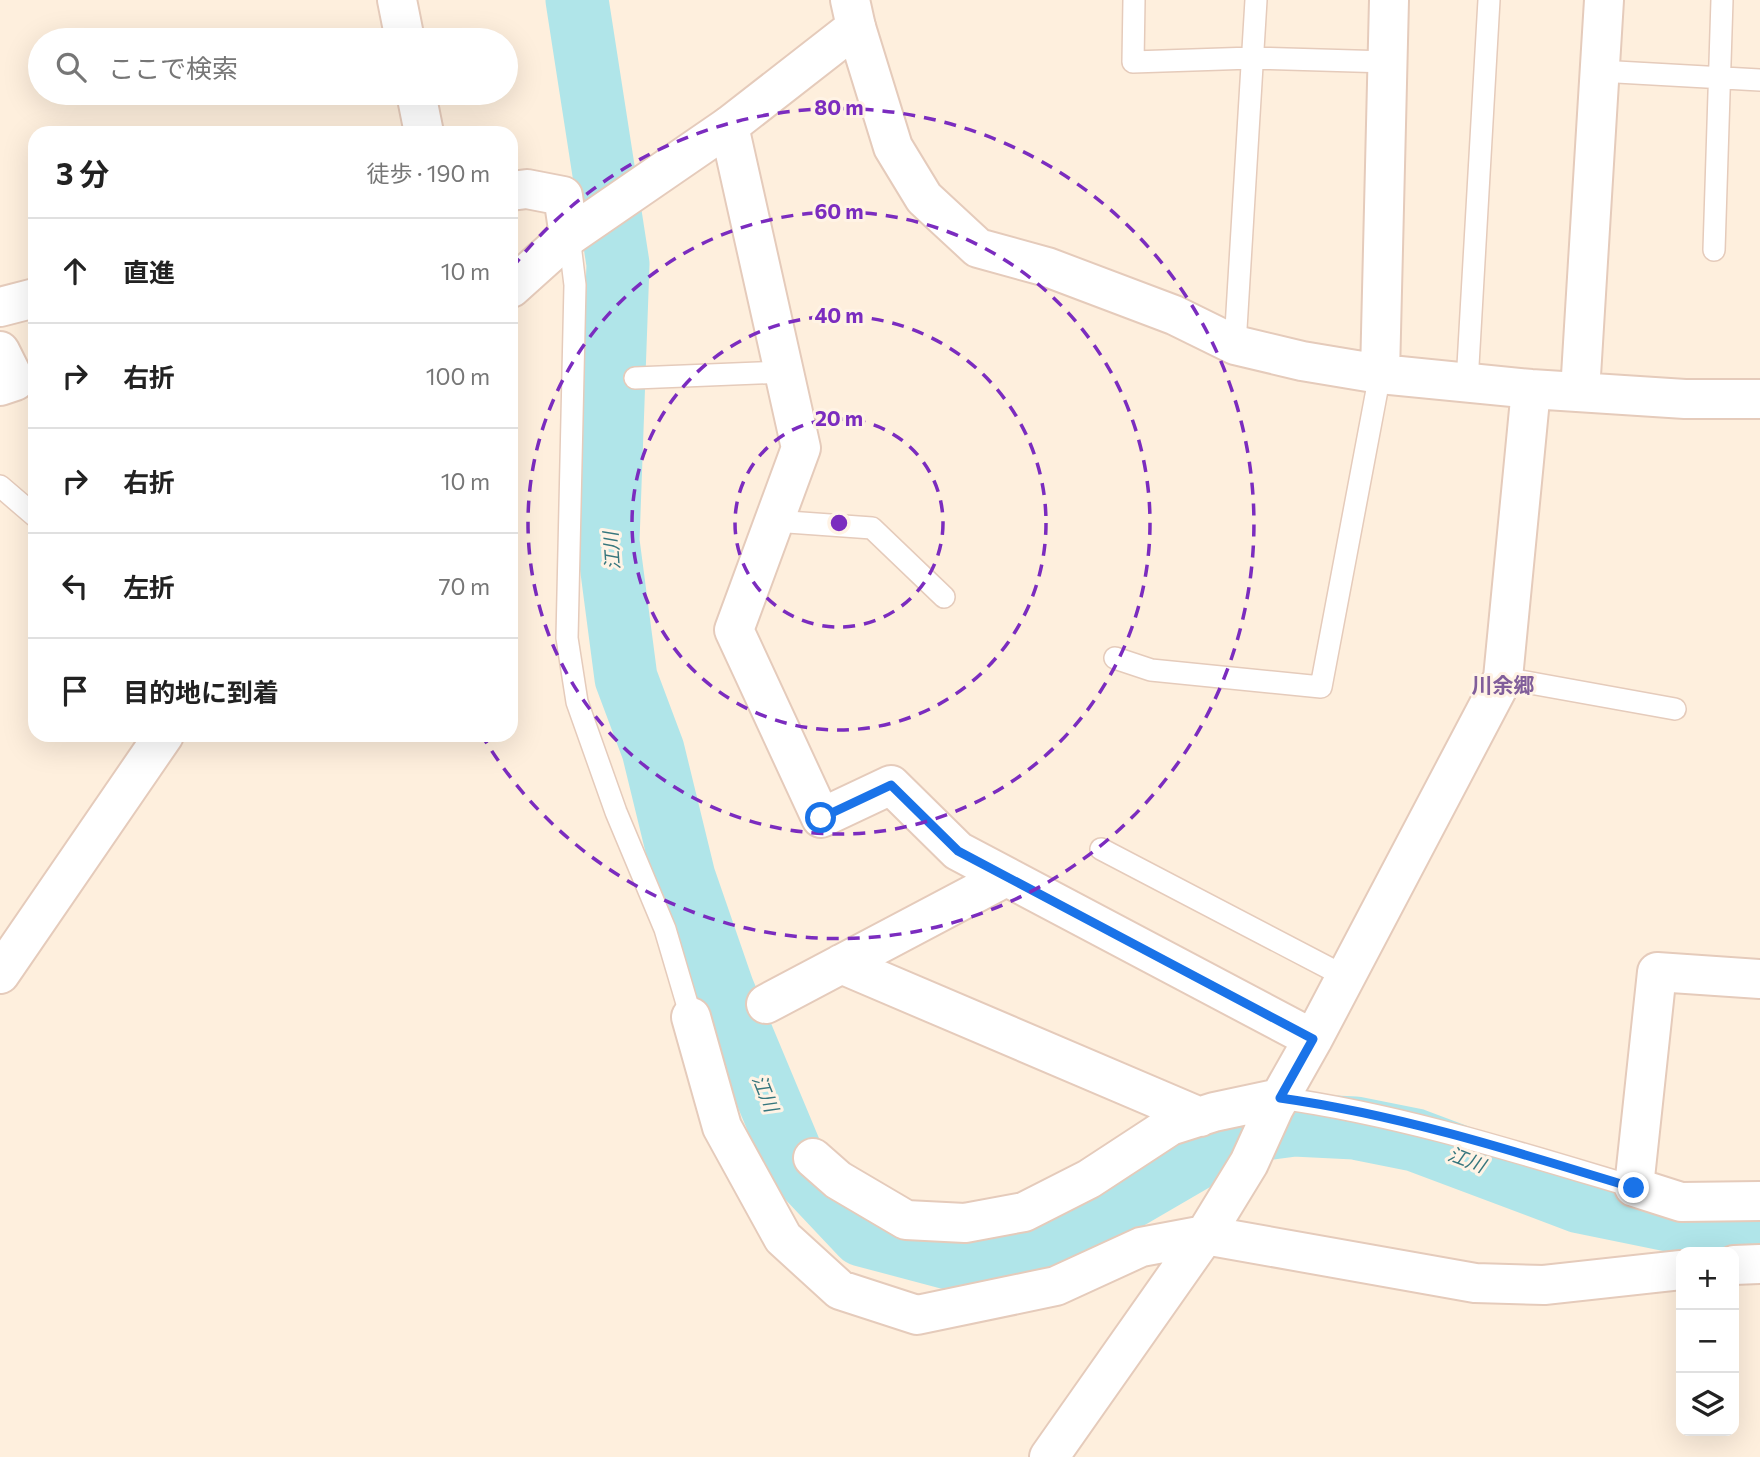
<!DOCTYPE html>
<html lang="ja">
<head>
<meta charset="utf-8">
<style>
  body { margin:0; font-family:Commissioner,"Noto Sans JP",sans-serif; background:#f6f6f6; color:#222 }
  .controls { position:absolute; right:21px; bottom:21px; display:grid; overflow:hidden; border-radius:14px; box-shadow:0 7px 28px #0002 }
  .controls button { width:63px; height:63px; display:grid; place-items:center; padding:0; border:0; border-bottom:2px solid #e0e0e0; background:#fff; color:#222; font:35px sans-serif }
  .stop { position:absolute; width:21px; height:21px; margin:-16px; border:5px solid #1a73e8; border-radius:50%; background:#fff }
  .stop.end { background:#1a73e8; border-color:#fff; box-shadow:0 2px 7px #0008 }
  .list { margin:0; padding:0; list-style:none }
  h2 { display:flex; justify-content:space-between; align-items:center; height:91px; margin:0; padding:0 28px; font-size:30px }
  h2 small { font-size:23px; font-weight:400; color:#767676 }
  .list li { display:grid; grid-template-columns:46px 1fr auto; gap:21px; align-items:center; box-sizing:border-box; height:105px; padding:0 28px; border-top:2px solid #e0e0e0 }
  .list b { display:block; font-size:26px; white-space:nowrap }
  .list em { font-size:23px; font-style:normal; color:#767676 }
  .icon { flex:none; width:38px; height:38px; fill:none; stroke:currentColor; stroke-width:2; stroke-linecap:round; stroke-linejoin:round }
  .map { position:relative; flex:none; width:1760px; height:1457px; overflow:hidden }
  .search { position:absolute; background:#fff; box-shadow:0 7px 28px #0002; left:28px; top:28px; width:490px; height:77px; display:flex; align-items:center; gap:18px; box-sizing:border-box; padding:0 24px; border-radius:38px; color:#767676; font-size:26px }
  .panel { position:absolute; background:#fff; box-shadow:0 7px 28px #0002; left:28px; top:126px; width:490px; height:616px; border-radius:21px }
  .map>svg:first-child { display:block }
</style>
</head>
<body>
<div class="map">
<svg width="1760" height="1457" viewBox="0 0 1760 1457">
  <rect width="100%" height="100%" fill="#feefdd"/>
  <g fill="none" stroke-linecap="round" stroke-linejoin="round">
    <path stroke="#b0e5e9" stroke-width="63" d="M577,0L618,264L608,541L626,678L653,750L684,877L723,990L796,1165L862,1235L960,1261L1065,1235L1242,1132L1294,1125L1355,1128L1415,1140L1580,1202L1673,1221L1760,1220"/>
    <g stroke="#e5cbbb" stroke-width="24">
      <path id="service" d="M1134,0L1133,62L1252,58L1388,62
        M1599,71L1760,80
        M569,236L575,285L567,638L577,702L616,812L665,929L691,1017
        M1714,250L1722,0
        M1235,345L1256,0
        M635,378L784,372
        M1467,383L1489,0
        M0,486L35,516
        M774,521L872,528L944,597
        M1115,658L1151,670L1321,687L1380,374
        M1503,678L1675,709
        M1101,849L1346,977
        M1280,1098C1401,1115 1517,1152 1634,1187"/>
    </g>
    <g stroke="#e5cbbb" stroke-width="42">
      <path id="minor" d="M397,0L405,40
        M850,0L856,27L893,147L924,198L978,248L1047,267L1174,315L1235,345L1302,361L1380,374L1531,389L1685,399H1760
        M416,93L424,133
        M729,126L801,448L734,630L821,818L891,785L958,851L1313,1039
        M511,191L527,189L563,196L569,236
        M0,307L35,298
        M0,351L15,381L0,386
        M1380,374L1389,0
        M1580,392L1604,0
        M841,964L1200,1117
        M1760,979L1657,972L1634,1187L1681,1202L1760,1201
        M766,1004L1006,877
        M691,1017L722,1127L783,1238L840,1290L917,1315L1056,1286L1141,1247L1205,1235L1475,1283L1544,1285L1681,1270
        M813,1158L838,1180L906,1220L965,1223L1024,1212L1089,1179L1170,1126L1214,1112L1280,1098
        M1734,1265L1760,1264
        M1049,1457L1205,1235L1249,1163L1274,1108L1313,1039L1503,678L1531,389"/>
    </g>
    <g stroke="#e5cbbb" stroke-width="42">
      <path id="tertiary" d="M511,288L569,236L729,126L856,27
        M0,974L164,735"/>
    </g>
    <use href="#service" stroke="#fff" stroke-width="21"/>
    <use href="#minor" stroke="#fff" stroke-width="38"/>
    <use href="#tertiary" stroke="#fff" stroke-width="38"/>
  </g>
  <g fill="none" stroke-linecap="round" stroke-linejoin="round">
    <path stroke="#1a73e8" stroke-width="9" d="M821,818L891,785L958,851L1313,1039L1280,1098C1401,1115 1517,1152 1634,1188"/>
  </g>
  <g fill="none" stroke="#7b2cbf" stroke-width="3.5" stroke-dasharray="12 9">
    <circle cx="839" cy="523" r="104"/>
    <circle cx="839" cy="523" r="207"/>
    <circle cx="839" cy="523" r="311"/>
    <path d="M512 268A415 415 0 1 1 483 737"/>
  </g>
  <g text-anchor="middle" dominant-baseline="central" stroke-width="6" stroke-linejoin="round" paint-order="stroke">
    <g font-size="19" font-style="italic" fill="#36767d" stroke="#fff3e5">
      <text transform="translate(611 551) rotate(-94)">江川</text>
      <text transform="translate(766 1093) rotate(68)">江川</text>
      <text transform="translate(1467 1159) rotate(21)">江川</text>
    </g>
    <g font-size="21" font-weight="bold" fill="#815e9a" stroke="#fff3e5">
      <text x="1503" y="684">川余郷</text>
    </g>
  </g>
  <circle cx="839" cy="523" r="10" fill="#7b2cbf" stroke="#fff3e5" stroke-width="3.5"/>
  <g font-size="21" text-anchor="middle" font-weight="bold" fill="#7b2cbf" stroke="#fff3e5" stroke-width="6" stroke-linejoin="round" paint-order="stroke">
    <text x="839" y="115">80 m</text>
    <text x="839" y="219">60 m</text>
    <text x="839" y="323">40 m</text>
    <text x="839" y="426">20 m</text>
  </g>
</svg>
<div class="controls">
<button>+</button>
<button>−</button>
<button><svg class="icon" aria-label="layers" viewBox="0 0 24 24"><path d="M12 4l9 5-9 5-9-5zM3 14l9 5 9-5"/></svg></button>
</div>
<div class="stop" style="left:821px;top:818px"></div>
<div class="stop end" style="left:1634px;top:1188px"></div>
<div class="search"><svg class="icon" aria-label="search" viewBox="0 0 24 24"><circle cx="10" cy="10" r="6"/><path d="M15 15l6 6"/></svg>ここで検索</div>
<section class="panel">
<h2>3 分<small>徒歩 · 190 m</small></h2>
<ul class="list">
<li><svg class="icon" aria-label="ahead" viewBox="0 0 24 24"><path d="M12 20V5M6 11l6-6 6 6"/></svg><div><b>直進</b></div><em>10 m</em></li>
<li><svg class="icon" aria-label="right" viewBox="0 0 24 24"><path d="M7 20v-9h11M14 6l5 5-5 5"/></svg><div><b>右折</b></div><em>100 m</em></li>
<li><svg class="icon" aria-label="right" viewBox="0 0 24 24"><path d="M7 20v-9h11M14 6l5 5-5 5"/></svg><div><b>右折</b></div><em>10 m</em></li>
<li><svg class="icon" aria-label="left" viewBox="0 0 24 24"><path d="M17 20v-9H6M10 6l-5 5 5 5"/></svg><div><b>左折</b></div><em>70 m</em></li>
<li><svg class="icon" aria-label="arrive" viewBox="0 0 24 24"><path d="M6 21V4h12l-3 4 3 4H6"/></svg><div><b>目的地に到着</b></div></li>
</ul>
</section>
</div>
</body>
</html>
